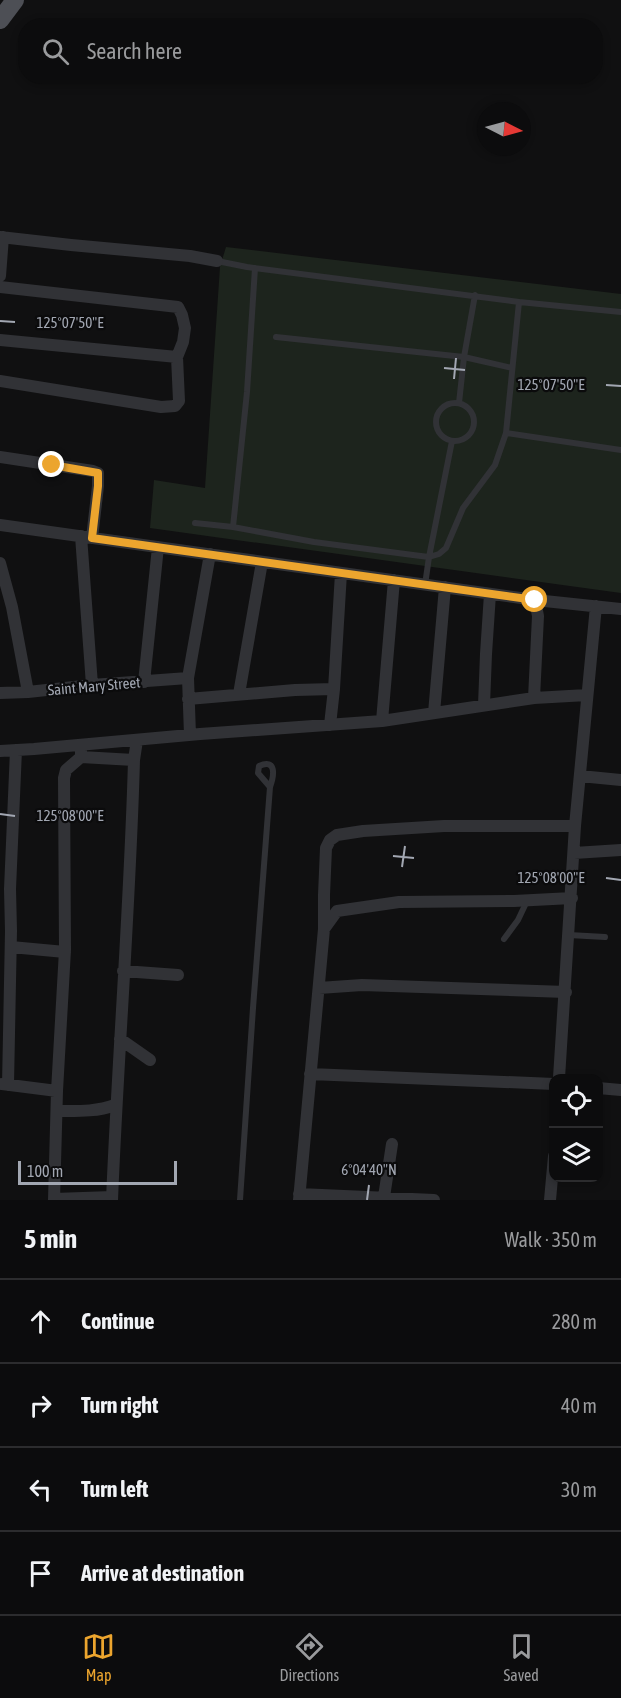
<!DOCTYPE html>
<html lang="en">
<head>
<meta charset="utf-8">
<style>
  body { margin:0; font-family:"Asap Condensed",sans-serif; background:#1a1a1b; color:#f1f3f6 }
  .controls { position:absolute; right:18px; bottom:18px; display:grid; overflow:hidden; border-radius:12px; box-shadow:0 3px 9px #0003 }
  .controls button { width:54px; height:54px; display:grid; place-items:center; padding:0; border:0; border-bottom:2px solid #2c2c2e; background:#0c0c0d; color:#f1f3f6; font:30px sans-serif }
  .compass { position:absolute; left:477px; top:102px; width:54px; height:54px; border-radius:50%; background:#0c0c0d; box-shadow:0 3px 9px #0003; rotate:96deg }
  .scale { position:absolute; left:18px; bottom:15px; width:159px; box-sizing:border-box; padding-left:6px; border:3px solid #a2a7b2; border-top:0; font-size:16px; line-height:21px; white-space:nowrap; color:#a2a7b2; -webkit-text-stroke:4px #0b0b0c; paint-order:stroke }
  .stop { position:absolute; width:18px; height:18px; margin:-14px; border:4px solid #eca52e; border-radius:50%; background:#fff }
  .stop.end { background:#eca52e; border-color:#fff; box-shadow:0 2px 6px #0008 }
  .list { margin:0; padding:0; list-style:none }
  h2 { display:flex; justify-content:space-between; align-items:center; height:78px; margin:0; padding:0 24px; font-size:26px }
  h2 small { font-size:20px; font-weight:400; color:#9a9b9d }
  .list li { display:grid; grid-template-columns:39px 1fr auto; gap:18px; align-items:center; box-sizing:border-box; height:84px; padding:0 24px; border-top:2px solid #2c2c2e }
  .list b { display:block; font-size:22px; white-space:nowrap }
  .list em { font-size:20px; font-style:normal; color:#9a9b9d }
  .icon { flex:none; width:33px; height:33px; fill:none; stroke:currentColor; stroke-width:2; stroke-linecap:round; stroke-linejoin:round }
  .map { position:relative; flex:none; width:621px; height:1200px; overflow:hidden }
  .search { position:absolute; background:#0c0c0d; box-shadow:0 3px 9px #0003; left:18px; right:18px; top:18px; height:66px; display:flex; align-items:center; gap:15px; box-sizing:border-box; padding:0 21px; border-radius:24px; color:#9a9b9d; font-size:22px }
  .sheet { height:414px; background:#0c0c0d }
  nav { display:flex; justify-content:space-around; align-items:center; box-sizing:border-box; height:84px; border-top:2px solid #2c2c2e; background:#0c0c0d; font-size:16px; color:#9a9b9d }
  nav a { display:grid; justify-items:center; gap:3px }
  nav .on { color:#eca52e }
  .map>svg:first-child { display:block }
</style>
</head>
<body>
<div class="map">
<svg width="621" height="1200" viewBox="0 0 621 1200">
  <rect width="100%" height="100%" fill="#101011"/>
  <path fill="#1d241d" d="M226,247L621,294V593L150,528L154,480L205,488L220,267Z"/>
  <g fill="none" stroke-linecap="round" stroke-linejoin="round">
    <path stroke="#313236" stroke-width="6" d="M217,261L247,267L519,302
      M255,268L247,392L233,527L314,542L413,555L429,557L439,554L446,548L463,508L495,465L506,433
      M621,312L519,302L506,433L621,450
      M276,337L464,357L512,368
      M436 422a19 19 0 1 1 38 0a19 19 0 1 1-38 0Z
      M459,403L464,357L475,295
      M195,523L233,527
      M425,585L429,557L452,441
      M569,935L605,937
      M504,939L518,920L527,901
      M240,1200L253,1008L270,787C274,776 277,758 259,766L258,773L270,787"/>
    <path stroke="#313236" stroke-width="12" d="M0,237L71,245L190,256L217,261
      M0,276L3,237
      M0,287L178,307L182,315L185,328L183,342L177,357L179,401L175,406L161,407L0,381
      M0,340L177,357
      M0,457L93,471L98,473V486L92,538
      M0,525L535,600L621,609
      M81,536L92,685
      M0,563L12,607L28,692
      M144,682L158,547
      M0,693L28,692L92,685L188,678
      M239,694L262,562
      M534,698L538,616L535,600
      M188,699L295,690L334,689
      M484,705L486,654L490,594
      M434,713L445,587
      M382,721L394,580
      M330,725L334,689L341,573
      M190,735L188,678L210,554
      M0,751L34,749L200,734L382,721L534,698L587,695
      M81,757L134,760
      M580,776L621,780
      M574,853L621,850
      M324,929L337,911L399,902L514,901L572,898
      M11,947L65,952
      M123,971L178,975
      M319,988L362,985L566,992
      M120,1039L150,1060
      M310,1074L554,1084
      M559,1078L575,826L596,606
      M2,1084L57,1091
      M8,1085L11,931L10,889L16,750
      M598,1088L621,1090
      M57,1111C77,1111 96,1112 115,1105
      M299,1194L434,1200
      M384,1197L392,1144
      M54,1199L112,1197
      M54,1200L57,1091L65,950L64,778L66,770L81,757V745
      M112,1200C118,1053 130,907 134,760L137,740
      M299,1200L324,929V895L326,848L330,840L337,835L363,831L444,826H575
      M550,1200L554,1156"/>
    <path stroke="#4d4f55" stroke-width="18" d="M0,20L15,0"/>
  </g>
  <g fill="none" stroke-linecap="round" stroke-linejoin="round">
    <path stroke="#eca52e" stroke-width="8" d="M52,465L98,473V486L92,538L535,600"/>
  </g>
  <path fill="none" stroke="#a2a7b2" stroke-width="2" d="M0,321L15,322M444,368L465,370M454,379L456,358M606,385L621,386M0,814L15,816M393,856L414,858M402,867L405,846M606,878L621,880M367,1200L369,1185"/>
  <g text-anchor="middle" dominant-baseline="central" stroke-width="4.5" stroke-linejoin="round" paint-order="stroke">
    <g font-size="15" fill="#a2a7b2" stroke="#0b0b0c">
      <text transform="translate(94 686) rotate(-5)">Saint Mary Street</text>
    </g>
  </g>
  <g font-size="15" text-anchor="middle" fill="#a2a7b2" stroke="#0b0b0c" stroke-width="4.5" stroke-linejoin="round" paint-order="stroke">
    <text x="70" y="328">125°07'50"E</text>
    <text x="551" y="390">125°07'50"E</text>
    <text x="70" y="821">125°08'00"E</text>
    <text x="551" y="883">125°08'00"E</text>
    <text x="369" y="1175">6°04'40"N</text>
  </g>
</svg>
<div class="controls">
<button><svg class="icon" aria-label="locate" viewBox="0 0 24 24"><circle cx="12" cy="12" r="6"/><path d="M12 2v4M12 18v4M2 12h4M18 12h4"/></svg></button>
<button><svg class="icon" aria-label="layers" viewBox="0 0 24 24"><path d="M12 4l9 5-9 5-9-5zM3 14l9 5 9-5"/></svg></button>
</div>
<svg class="compass" viewBox="-18 -18 36 36"><path d="M0-13l5 13h-10z" fill="#e53935"/><path d="M0 13l5-13h-10z" fill="#9a9b9d"/></svg>
<div class="scale">100 m</div>
<div class="stop" style="left:535px;top:600px"></div>
<div class="stop end" style="left:52px;top:465px"></div>
<div class="search"><svg class="icon" aria-label="search" viewBox="0 0 24 24"><circle cx="10" cy="10" r="6"/><path d="M15 15l6 6"/></svg>Search here</div>
</div>
<section class="sheet">
<h2>5 min<small>Walk · 350 m</small></h2>
<ul class="list">
<li><svg class="icon" aria-label="ahead" viewBox="0 0 24 24"><path d="M12 20V5M6 11l6-6 6 6"/></svg><div><b>Continue</b></div><em>280 m</em></li>
<li><svg class="icon" aria-label="right" viewBox="0 0 24 24"><path d="M7 20v-9h11M14 6l5 5-5 5"/></svg><div><b>Turn right</b></div><em>40 m</em></li>
<li><svg class="icon" aria-label="left" viewBox="0 0 24 24"><path d="M17 20v-9H6M10 6l-5 5 5 5"/></svg><div><b>Turn left</b></div><em>30 m</em></li>
<li><svg class="icon" aria-label="arrive" viewBox="0 0 24 24"><path d="M6 21V4h12l-3 4 3 4H6"/></svg><div><b>Arrive at destination</b></div></li>
</ul>
</section>
<nav>
<a class="on"><svg class="icon" aria-label="map" viewBox="0 0 24 24"><path d="M3 6l6-2 6 2 6-2v14l-6 2-6-2-6 2zM9 4v14M15 6v14"/></svg>Map</a>
<a><svg class="icon" aria-label="directions" viewBox="0 0 24 24"><path d="M12 3l9 9-9 9-9-9zM9 14v-3h6M13 9l2 2-2 2"/></svg>Directions</a>
<a><svg class="icon" aria-label="saved" viewBox="0 0 24 24"><path d="M7 4h10v16l-5-4-5 4z"/></svg>Saved</a>
</nav>
</body>
</html>
